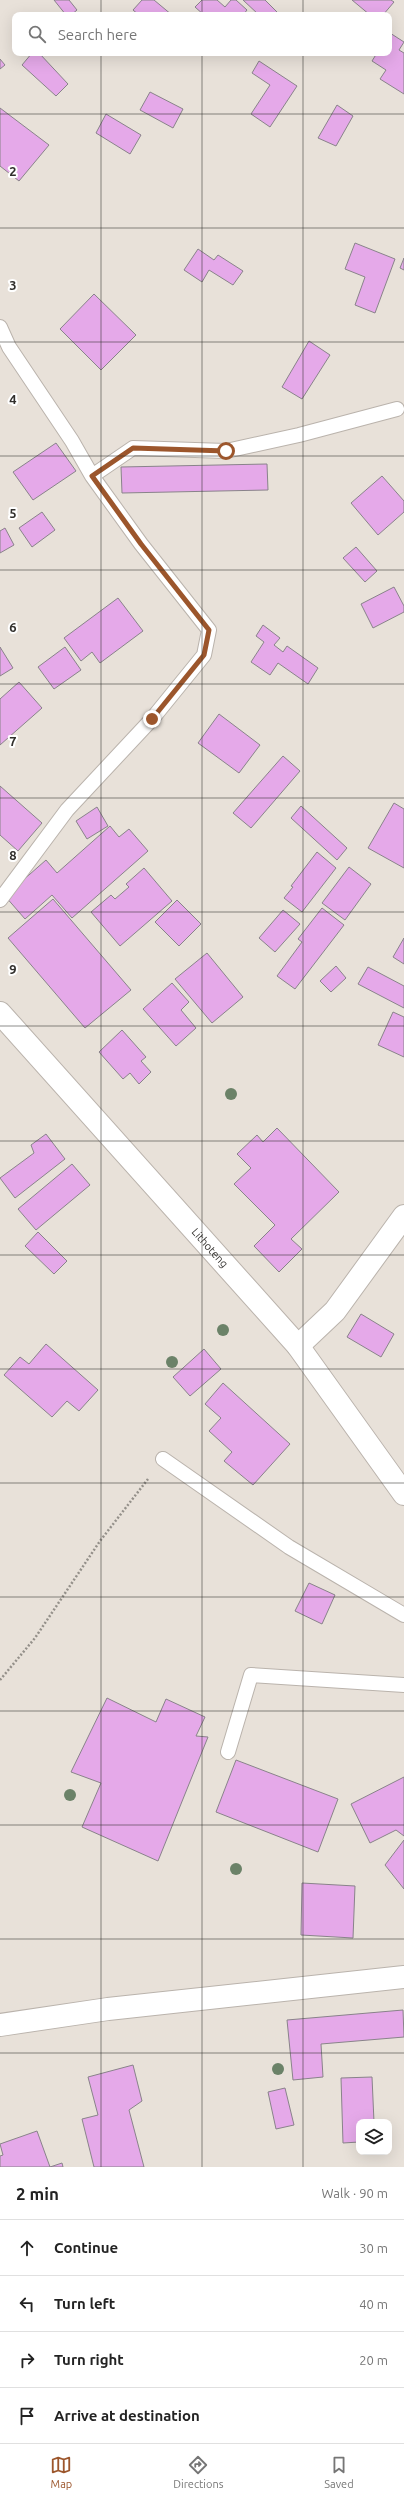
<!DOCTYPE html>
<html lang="en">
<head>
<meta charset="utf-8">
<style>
  body { margin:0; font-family:Ubuntu,sans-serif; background:#f2f2f2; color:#222 }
  .controls { position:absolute; right:12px; bottom:12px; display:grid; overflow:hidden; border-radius:8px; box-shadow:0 4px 16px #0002 }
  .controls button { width:36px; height:36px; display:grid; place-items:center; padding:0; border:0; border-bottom:1px solid #e0e0e0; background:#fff; color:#222; font:20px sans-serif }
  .stop { position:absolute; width:12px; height:12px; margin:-9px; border:3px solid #9c562c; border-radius:50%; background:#fff }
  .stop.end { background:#9c562c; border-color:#fff; box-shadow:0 1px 4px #0008 }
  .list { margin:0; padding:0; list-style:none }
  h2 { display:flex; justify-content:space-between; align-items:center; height:52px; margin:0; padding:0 16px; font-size:17px }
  h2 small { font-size:13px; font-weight:400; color:#767676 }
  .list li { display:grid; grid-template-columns:26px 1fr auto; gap:12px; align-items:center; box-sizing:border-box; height:56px; padding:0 16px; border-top:1px solid #e0e0e0 }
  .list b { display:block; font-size:15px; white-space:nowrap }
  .list em { font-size:13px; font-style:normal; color:#767676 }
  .icon { flex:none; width:22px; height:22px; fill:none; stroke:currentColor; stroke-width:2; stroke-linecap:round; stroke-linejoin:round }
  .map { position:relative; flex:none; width:404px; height:2167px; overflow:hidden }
  .search { position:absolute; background:#fff; box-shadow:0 4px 16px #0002; left:12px; right:12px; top:12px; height:44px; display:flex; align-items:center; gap:10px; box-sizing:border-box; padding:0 14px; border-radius:8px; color:#767676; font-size:15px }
  .sheet { height:276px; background:#fff }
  nav { display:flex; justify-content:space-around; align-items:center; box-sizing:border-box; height:56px; border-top:1px solid #e0e0e0; background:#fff; font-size:11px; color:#767676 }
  nav a { display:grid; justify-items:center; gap:2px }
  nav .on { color:#9c562c }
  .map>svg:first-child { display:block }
</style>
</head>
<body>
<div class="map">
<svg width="404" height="2167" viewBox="0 0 404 2167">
  <rect width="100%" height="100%" fill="#e8e1d9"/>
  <path fill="#e5a9e9" stroke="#89838a" d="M54,0H69L77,10L71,15H66Z
    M142,0H154L172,15H139L133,10Z
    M202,0H217L225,7L231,0H236L247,10L243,15H204L195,7Z
    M243,0H265L280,15H259Z
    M352,0H391L394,2L383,15H370Z
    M390,33L404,42L399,50L404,53V94L380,79L386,70L372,61L377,53H389Z
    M32,53H39L68,84L56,96L22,65Z
    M0,59L5,65L0,69Z
    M259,61L297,86L270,127L251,114L270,85L252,73Z
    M150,92L183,109L173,128L140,110Z
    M337,105L353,116L336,146L318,138Z
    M0,108L49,145L19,181L0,166Z
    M106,114L141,135L130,154L96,133Z
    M355,243L395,259L375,313L355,305L365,277L345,269Z
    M198,249L214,260L218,255L243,271L233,285L209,270L202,282L184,270Z
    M404,258V270L400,268Z
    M94,294L136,335L101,370L60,329Z
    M309,341L330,355L302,399L282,387Z
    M56,443L76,471L33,500L13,472Z
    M267,464L268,490L122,493L121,467Z
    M382,476L404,501V512L378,535L351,503Z
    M42,512L55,530L32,547L19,528Z
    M5,528L14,545L0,553V531Z
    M356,547L377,571L365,582L343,558Z
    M394,587L404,606V612L373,628L361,604Z
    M118,598L143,631L100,663L92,652L81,661L64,638Z
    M263,625L280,638L274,645L283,652L287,646L318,668L308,684L278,663L270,675L251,662L264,642L256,636Z
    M0,647L13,668L0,676Z
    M65,647L81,670L54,689L38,667Z
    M19,682L42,708L0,745V699Z
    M219,714L260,745L239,773L198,743Z
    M283,756L300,771L251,828L233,813Z
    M0,786L42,823L18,851L0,835Z
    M394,803L404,809V868L368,848Z
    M301,806L347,848L337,860L291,818Z
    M97,807L108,826L87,839L76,821Z
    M110,826L119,837L129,829L148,851L72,918L52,895L25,919L5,896L46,860L57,873Z
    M317,852L336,868L302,912L284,898L293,887L291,886Z
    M349,867L371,884L345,920L322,903Z
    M144,868L172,901L120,946L91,912L111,895L115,899L129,887L126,884Z
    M53,899L131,990L85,1028L8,938Z
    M177,900L201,924L179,946L155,922Z
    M322,908L344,925L295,989L277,976L302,942L298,939Z
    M283,910L300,924L275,952L259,938Z
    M404,938V964L393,957Z
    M207,953L243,997L212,1023L175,979Z
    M336,966L346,978L331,992L320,981Z
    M368,967L404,986V1008L358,984Z
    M172,983L189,1002L181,1010L196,1028L176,1046L143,1009Z
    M393,1012L404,1017V1057L378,1045Z
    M122,1030L146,1057L141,1061L151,1072L139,1084L130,1073L123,1079L99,1052Z
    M277,1128L339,1192L291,1239L302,1249L279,1272L254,1246L275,1225L234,1184L251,1168L237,1154L257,1135L263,1142Z
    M46,1134L65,1159L15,1198L0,1178L34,1153L31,1145Z
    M72,1164L90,1185L36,1230L18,1209Z
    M38,1232L67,1261L54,1274L25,1246Z
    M361,1314L394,1334L381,1357L347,1337Z
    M46,1344L98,1390L79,1411L67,1401L52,1417L4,1375L20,1357L29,1364Z
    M204,1349L221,1369L190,1396L173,1377Z
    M223,1383L290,1444L253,1485L224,1461L232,1452L209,1431L221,1418L205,1404Z
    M309,1583L335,1595L322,1624L295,1611Z
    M107,1698L156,1722L166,1699L205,1717L196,1736L208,1737L158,1861L82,1827L101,1783L71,1772Z
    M236,1760L338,1799L318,1852L216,1812Z
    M404,1777V1836L396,1830L370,1843L351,1804Z
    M404,1840V1889L385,1865Z
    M302,1883L355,1886L353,1938L301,1935Z
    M403,2010L404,2037L321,2044L323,2077L293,2080L287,2020Z
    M133,2065L142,2101L129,2110L144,2167H94L82,2119L98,2115L88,2077Z
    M372,2077L374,2122H359V2142L343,2143L341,2078Z
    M285,2088L294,2125L276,2129L268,2092Z
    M37,2131L50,2167L62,2163L63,2167H0V2156L3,2155L0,2144Z"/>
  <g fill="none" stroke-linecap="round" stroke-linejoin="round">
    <g stroke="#bab3ac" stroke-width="16">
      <path id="service" d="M0,327L9,347L72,441L92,476L141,544L209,630L204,655L152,719L67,810L0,900
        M92,476L133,448L226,451L299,435L397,409
        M163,1459L289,1547L404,1615
        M228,1752L251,1675L404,1685"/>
    </g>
    <g stroke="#bab3ac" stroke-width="24">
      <path id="minor" d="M298,1346L335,1311L404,1216"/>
    </g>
    <g stroke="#bab3ac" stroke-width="24">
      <g id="secondary">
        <path id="s1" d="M0,1013L298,1346L404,1494"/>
        <path d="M0,2025L108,2009L404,1977"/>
      </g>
    </g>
    <path stroke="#94908a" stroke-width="2.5" stroke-dasharray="2 2" stroke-linecap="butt" d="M0,1680L35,1638L100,1541L148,1479"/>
    <use href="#service" stroke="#fff" stroke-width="14"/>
    <use href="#minor" stroke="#fff" stroke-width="22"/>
    <use href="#secondary" stroke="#fff" stroke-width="22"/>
  </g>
  <g fill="#6b8268">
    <circle cx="231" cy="1094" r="6"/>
    <circle cx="223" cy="1330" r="6"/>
    <circle cx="172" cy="1362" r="6"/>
    <circle cx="70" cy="1795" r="6"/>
    <circle cx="236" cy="1869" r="6"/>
    <circle cx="278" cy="2069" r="6"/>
  </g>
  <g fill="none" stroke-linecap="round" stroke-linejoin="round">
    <path stroke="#9c562c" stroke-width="5" d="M152,719L204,655L209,630L141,544L92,476L133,448L226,451"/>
  </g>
  <path fill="none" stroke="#32302d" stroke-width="1" stroke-opacity="0.55" d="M101,0V15M202,0V15M303,0V15M101,53V2167M202,53V2167M303,53V2167M0,114H404M0,228H404M0,342H404M0,456H404M0,570H404M0,684H404M0,798H404M0,912H404M0,1026H404M0,1141H404M0,1255H404M0,1369H404M0,1483H404M0,1597H404M0,1711H404M0,1825H404M0,1939H404M0,2053H404"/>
  <g text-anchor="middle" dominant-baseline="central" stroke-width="4" stroke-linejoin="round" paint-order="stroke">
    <g font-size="11" fill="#32302d" stroke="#fff">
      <text stroke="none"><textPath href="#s1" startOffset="315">Lithoteng</textPath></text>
    </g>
  </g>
  <g font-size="13" text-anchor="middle" font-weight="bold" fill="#32302d" stroke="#fff" stroke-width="4" stroke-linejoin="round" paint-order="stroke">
    <text x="13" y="176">2</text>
    <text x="13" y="290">3</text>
    <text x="13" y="404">4</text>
    <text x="13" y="518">5</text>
    <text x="13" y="632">6</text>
    <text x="13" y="746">7</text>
    <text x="13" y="860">8</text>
    <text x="13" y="974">9</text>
  </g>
</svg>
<div class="controls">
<button><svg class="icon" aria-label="layers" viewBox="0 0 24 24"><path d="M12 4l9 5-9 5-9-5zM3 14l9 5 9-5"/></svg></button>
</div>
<div class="stop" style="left:226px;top:451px"></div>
<div class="stop end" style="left:152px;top:719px"></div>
<div class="search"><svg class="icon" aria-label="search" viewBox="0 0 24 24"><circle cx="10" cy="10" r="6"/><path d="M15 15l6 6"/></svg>Search here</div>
</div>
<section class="sheet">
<h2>2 min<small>Walk · 90 m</small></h2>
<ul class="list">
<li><svg class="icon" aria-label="ahead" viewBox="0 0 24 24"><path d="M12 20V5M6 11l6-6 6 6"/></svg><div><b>Continue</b></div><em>30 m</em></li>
<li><svg class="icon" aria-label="left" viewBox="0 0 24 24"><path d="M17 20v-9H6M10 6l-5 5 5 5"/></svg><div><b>Turn left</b></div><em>40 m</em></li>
<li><svg class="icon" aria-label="right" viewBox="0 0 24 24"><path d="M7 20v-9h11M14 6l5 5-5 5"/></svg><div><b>Turn right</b></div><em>20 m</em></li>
<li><svg class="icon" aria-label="arrive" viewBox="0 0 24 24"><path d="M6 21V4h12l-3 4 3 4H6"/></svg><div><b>Arrive at destination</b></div></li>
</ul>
</section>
<nav>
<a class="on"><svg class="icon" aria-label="map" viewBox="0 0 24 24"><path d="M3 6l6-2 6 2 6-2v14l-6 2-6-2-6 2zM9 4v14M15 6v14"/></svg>Map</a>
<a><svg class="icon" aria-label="directions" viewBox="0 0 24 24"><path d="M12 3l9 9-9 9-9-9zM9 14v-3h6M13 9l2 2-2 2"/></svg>Directions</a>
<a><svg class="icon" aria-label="saved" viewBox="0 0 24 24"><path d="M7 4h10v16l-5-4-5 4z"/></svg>Saved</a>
</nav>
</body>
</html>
